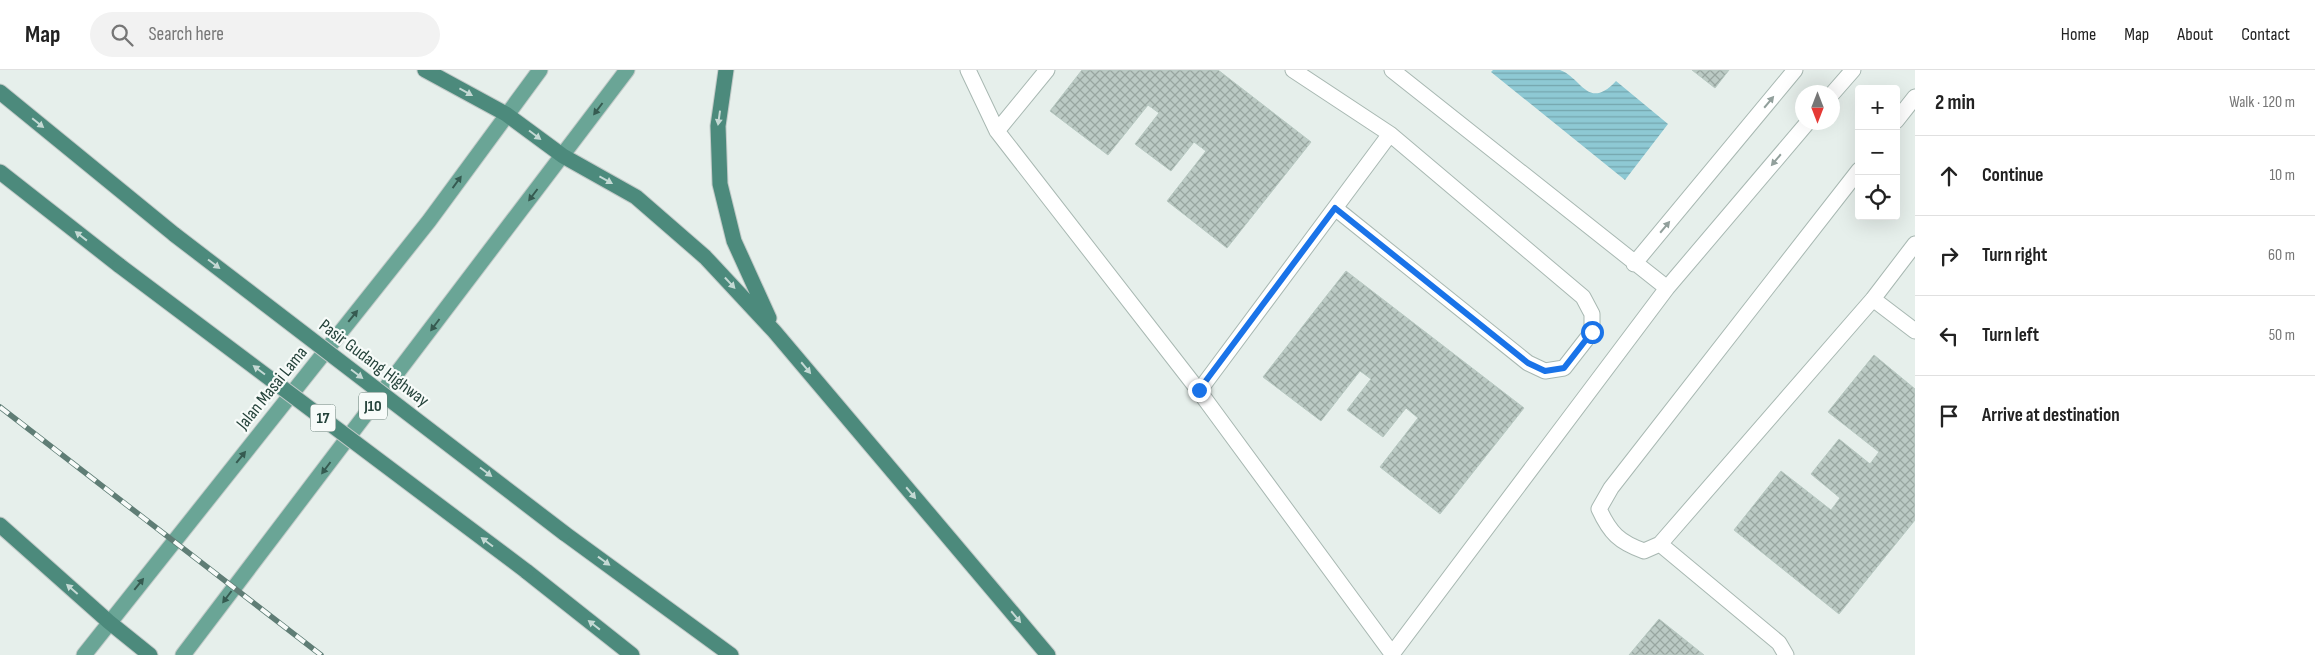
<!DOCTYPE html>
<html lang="en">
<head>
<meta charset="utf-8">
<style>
  body { margin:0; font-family:"Sofia Sans Condensed",sans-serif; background:#f2f2f2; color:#222 }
  .controls { position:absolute; right:15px; top:15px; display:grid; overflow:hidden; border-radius:5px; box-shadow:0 5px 20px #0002 }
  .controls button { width:45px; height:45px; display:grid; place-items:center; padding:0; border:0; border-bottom:1px solid #e0e0e0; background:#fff; color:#222; font:25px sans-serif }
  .compass { position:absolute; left:1795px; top:15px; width:45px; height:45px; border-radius:50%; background:#fff; box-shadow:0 5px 20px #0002; rotate:180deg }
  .stop { position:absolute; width:15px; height:15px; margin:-11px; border:4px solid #1a73e8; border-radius:50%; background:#fff }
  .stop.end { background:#1a73e8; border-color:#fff; box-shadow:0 1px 5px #0008 }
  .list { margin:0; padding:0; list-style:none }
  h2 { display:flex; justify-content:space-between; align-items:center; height:65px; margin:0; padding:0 20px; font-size:21px }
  h2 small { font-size:16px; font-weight:400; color:#767676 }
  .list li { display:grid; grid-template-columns:32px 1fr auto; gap:15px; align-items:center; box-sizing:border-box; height:80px; padding:0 20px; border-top:1px solid #e0e0e0 }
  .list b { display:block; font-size:19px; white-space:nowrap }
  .list em { font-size:16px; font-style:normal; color:#767676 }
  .icon { flex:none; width:28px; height:28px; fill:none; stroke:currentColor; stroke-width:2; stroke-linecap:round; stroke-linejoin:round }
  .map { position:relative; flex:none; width:1915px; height:585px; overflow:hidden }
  header { display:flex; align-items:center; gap:30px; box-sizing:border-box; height:70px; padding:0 25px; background:#fff; border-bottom:1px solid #e0e0e0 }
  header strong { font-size:24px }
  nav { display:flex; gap:28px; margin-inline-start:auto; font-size:18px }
  .search { width:350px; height:45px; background:#f2f2f2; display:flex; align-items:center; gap:12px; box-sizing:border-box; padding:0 18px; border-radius:28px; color:#767676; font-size:19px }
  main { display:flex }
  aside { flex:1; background:#fff }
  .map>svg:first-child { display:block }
</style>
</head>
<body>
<header>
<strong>Map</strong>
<div class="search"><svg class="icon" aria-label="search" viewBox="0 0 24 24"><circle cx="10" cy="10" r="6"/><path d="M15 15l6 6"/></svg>Search here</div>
<nav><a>Home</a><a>Map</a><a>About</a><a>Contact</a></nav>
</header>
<main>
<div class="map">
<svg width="1915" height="585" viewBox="0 0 1915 585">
  <defs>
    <pattern id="water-rules" width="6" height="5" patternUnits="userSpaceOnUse" patternTransform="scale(1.25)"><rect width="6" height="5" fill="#8ec9d4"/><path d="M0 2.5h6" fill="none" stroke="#74a5ad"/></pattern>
    <pattern id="building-cross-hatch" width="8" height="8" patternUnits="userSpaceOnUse" patternTransform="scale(1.25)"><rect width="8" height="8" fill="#bbcac4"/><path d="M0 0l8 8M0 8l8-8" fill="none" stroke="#98a6a0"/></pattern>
  </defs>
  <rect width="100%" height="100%" fill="#e6efeb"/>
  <path fill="url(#water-rules)" d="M1493,0C1505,0 1552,0 1560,0C1582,8 1588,41 1616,11L1668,54L1625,110L1491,2Z"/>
  <path fill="url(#building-cross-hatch)" stroke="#b8c9c2" d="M1082,0H1218L1311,72L1227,178L1167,131L1206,81L1194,72L1171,101L1135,74L1159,43L1148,35L1108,85L1050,41Z
    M1692,0H1729L1715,18Z
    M1346,201L1524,338L1440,444L1380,397L1418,348L1406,338L1383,367L1347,340L1371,309L1360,301L1321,351L1263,307Z
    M1874,285L1915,319V450L1839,544L1734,460L1781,401L1831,440L1840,428L1811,404L1839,369L1870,394L1879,382L1828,342Z
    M1659,549L1704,585H1629Z"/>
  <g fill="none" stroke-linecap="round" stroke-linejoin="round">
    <g stroke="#a8b8b2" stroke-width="17">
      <path id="service" d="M968,0L997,61L1199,321L1393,585
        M1293,0L1390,64L1583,227L1592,244V262L1564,298L1545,301L1528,293L1335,138
        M1392,0L1667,218
        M1832,24L1853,0
        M1896,51L1915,27
        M997,61L1047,0
        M1634,194L1795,0
        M1873,229L1915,261
        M1199,321L1390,64
        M1660,474L1873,229L1915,174
        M1392,584L1667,218L1808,52
        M1786,585L1779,573L1660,474L1644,481C1619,472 1610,463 1599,439L1611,418L1859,100"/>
    </g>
    <g stroke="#c2cac8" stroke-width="17">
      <path id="primary" d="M84,585L429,151L540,0
        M183,585L627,0"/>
    </g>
    <g stroke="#c2cac8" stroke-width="17">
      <path id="trunk" d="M425,0L506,44L563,86L636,127L705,187L774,261L1048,585
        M726,0L718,56L720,114L734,171L769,248
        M0,22L175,165
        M0,102L120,196
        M0,455L109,552L150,585
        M564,463L731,585
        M526,501L632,585"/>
    </g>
    <use href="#service" stroke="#fff" stroke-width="15"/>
    <use href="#primary" stroke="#6aa596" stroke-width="15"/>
    <use href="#trunk" stroke="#4c8a7c" stroke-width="15"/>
    <g stroke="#5f7d75" stroke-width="5.5">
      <path id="rail" d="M0,337L321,585"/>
    </g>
    <use href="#rail" stroke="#f7fbf9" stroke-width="4" stroke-dasharray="11" stroke-linecap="butt"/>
    <g stroke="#c2cac8" stroke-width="17" stroke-linecap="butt">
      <path id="trunk-bridge" d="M175,165L564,463
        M120,196L526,501"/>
    </g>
    <use href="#trunk-bridge" stroke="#4c8a7c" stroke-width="15"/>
  </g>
  <defs><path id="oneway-solid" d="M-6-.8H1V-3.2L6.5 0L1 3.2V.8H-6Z" transform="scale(1.25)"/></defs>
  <g fill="#c4d9d4">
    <use href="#oneway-solid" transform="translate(466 22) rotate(29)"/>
    <use href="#oneway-solid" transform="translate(719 48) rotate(98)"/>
    <use href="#oneway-solid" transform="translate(38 53) rotate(39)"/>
    <use href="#oneway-solid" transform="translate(535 65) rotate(37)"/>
    <use href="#oneway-solid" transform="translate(606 110) rotate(29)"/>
    <use href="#oneway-solid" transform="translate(81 166) rotate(-142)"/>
    <use href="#oneway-solid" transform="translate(214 194) rotate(37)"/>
    <use href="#oneway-solid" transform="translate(730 213) rotate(47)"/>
    <use href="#oneway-solid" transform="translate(806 298) rotate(50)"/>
    <use href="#oneway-solid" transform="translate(259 300) rotate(-143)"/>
    <use href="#oneway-solid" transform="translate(357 304) rotate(37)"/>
    <use href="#oneway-solid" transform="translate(486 402) rotate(37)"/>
    <use href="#oneway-solid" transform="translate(911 423) rotate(50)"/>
    <use href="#oneway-solid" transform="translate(487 472) rotate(-143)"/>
    <use href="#oneway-solid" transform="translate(604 491) rotate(36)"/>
    <use href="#oneway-solid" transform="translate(72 519) rotate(-139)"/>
    <use href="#oneway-solid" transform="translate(1016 547) rotate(50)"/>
    <use href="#oneway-solid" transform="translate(594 555) rotate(-142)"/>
  </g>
  <g fill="#92a09c">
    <use href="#oneway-solid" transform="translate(1769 32) rotate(-50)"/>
    <use href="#oneway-solid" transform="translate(1776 90) rotate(130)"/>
    <use href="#oneway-solid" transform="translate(1665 157) rotate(-50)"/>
  </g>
  <g fill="#365b51">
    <use href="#oneway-solid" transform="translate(598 39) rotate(127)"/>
    <use href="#oneway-solid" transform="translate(457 112) rotate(-54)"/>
    <use href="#oneway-solid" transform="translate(533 125) rotate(127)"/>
    <use href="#oneway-solid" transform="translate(353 246) rotate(-51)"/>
    <use href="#oneway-solid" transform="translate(435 255) rotate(127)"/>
    <use href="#oneway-solid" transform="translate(241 387) rotate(-51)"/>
    <use href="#oneway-solid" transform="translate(326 398) rotate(127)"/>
    <use href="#oneway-solid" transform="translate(139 514) rotate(-51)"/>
    <use href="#oneway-solid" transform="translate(227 527) rotate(127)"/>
  </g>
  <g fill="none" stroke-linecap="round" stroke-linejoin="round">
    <path stroke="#1a73e8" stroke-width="6" d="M1199,320L1335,138L1528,293L1545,301L1564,298L1592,262"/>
  </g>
  <g text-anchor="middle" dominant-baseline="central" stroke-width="4.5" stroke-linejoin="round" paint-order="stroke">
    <g fill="#f7fbf9" stroke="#637a73" stroke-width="1">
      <rect x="359" y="322.5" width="28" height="27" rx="4"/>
      <rect x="310.5" y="334.5" width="25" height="27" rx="4"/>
    </g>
    <g font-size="16" font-weight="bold" fill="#24423a">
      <text x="373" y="336">J10</text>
      <text x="323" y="348">17</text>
    </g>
    <g font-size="18" fill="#24423a" stroke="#f7fbf9">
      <text transform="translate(374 293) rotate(37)">Pasir Gudang Highway</text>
      <text transform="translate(272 318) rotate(-51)">Jalan Masai Lama</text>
    </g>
  </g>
</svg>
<div class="controls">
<button>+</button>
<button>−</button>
<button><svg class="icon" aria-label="locate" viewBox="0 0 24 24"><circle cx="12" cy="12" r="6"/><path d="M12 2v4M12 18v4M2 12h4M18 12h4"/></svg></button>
</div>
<svg class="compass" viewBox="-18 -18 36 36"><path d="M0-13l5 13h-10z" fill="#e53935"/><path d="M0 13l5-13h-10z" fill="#767676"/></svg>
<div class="stop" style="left:1592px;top:262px"></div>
<div class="stop end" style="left:1199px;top:320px"></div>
</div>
<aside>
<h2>2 min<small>Walk · 120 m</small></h2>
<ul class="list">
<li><svg class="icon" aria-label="ahead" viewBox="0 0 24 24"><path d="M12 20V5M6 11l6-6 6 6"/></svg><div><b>Continue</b></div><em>10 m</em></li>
<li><svg class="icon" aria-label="right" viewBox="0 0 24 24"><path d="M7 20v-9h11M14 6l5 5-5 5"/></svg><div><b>Turn right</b></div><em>60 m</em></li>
<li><svg class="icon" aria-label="left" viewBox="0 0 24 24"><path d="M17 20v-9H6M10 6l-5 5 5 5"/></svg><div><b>Turn left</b></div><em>50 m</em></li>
<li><svg class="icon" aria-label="arrive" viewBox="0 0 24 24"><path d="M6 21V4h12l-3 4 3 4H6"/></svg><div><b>Arrive at destination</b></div></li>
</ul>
</aside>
</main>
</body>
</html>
